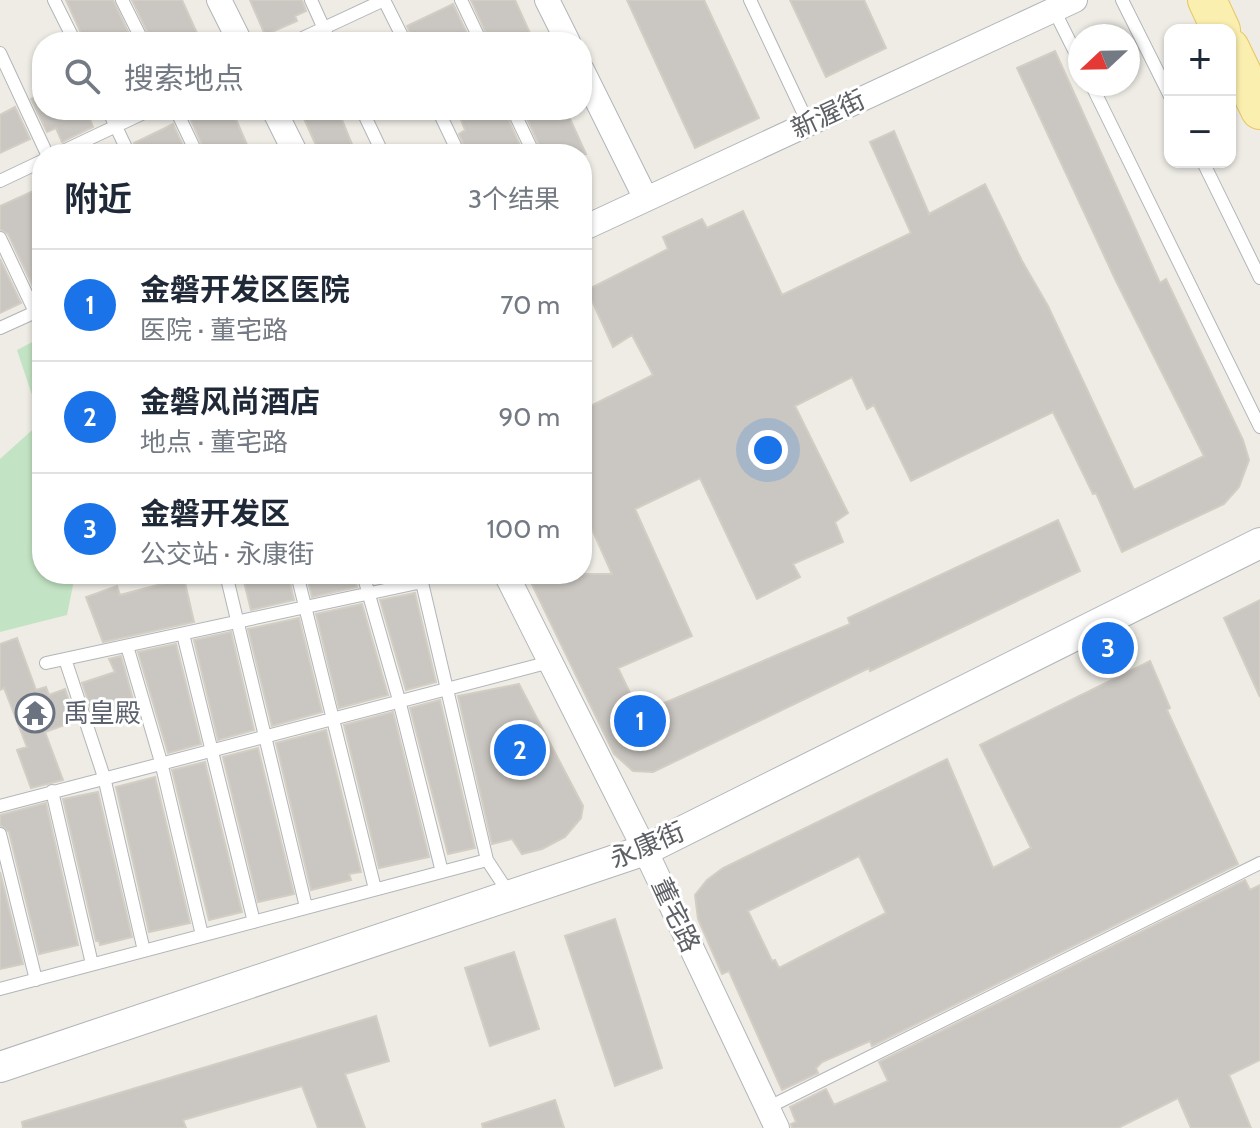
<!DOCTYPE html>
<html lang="zh">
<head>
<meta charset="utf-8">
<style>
  body { margin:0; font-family:Cabin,"Noto Sans SC",sans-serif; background:#f6f6f7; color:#1f2937 }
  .controls { position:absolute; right:24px; top:24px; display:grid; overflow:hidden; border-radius:16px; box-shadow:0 2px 6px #0004 }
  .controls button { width:72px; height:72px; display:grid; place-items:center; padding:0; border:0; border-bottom:2px solid #e0e1e3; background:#fff; color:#1f2937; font:40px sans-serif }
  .compass { position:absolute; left:1068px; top:24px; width:72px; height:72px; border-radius:50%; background:#fff; box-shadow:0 2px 6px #0004; rotate:248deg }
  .you { position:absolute; left:768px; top:450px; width:28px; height:28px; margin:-20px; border:6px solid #fff; border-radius:50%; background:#1a73e8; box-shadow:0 0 0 12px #1a73e833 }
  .badge { display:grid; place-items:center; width:52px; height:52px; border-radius:50%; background:#1a73e8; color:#fff; font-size:26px; font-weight:700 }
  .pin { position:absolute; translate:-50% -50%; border:4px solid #fff; box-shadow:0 2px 8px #0006 }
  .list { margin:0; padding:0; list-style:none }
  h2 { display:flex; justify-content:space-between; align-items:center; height:104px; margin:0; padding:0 32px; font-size:34px }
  h2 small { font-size:26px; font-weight:400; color:#747a83 }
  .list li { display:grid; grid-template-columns:52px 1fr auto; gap:24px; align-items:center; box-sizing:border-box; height:112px; padding:0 32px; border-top:2px solid #e0e1e3 }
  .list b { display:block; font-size:30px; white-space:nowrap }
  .list p { margin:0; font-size:26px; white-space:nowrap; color:#747a83 }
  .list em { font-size:26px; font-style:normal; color:#747a83 }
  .icon { flex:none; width:44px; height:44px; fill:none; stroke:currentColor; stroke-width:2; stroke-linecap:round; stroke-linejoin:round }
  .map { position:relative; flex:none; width:1260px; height:1128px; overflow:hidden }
  .search { position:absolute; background:#fff; box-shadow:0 2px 6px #0004; left:32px; top:32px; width:560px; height:88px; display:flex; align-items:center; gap:20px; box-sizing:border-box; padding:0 28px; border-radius:32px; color:#747a83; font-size:30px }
  .panel { position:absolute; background:#fff; box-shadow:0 2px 6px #0004; left:32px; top:144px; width:560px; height:440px; border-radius:32px }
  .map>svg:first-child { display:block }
</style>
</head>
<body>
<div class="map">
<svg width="1260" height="1128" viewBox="0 0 1260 1128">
  <rect width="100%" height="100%" fill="#eeece5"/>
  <path fill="#c3e4c4" d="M42,337V574H88L74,580L67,615L0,632V459L41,422L17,350Z"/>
  <path fill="#cac7c2" stroke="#d3cec4" stroke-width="2" fill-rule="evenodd" d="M66,0H113L133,42H85Z
    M132,0H182L201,42H152Z
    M250,0H302L306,11L295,16L297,21L265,35Z
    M471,0H515L534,42H490Z
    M627,0H704L759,118L695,148Z
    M790,0H864L886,48L826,77Z
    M453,4L471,42H414L407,26Z
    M1055,51L1160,283L1166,279L1243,440L1249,460L1239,487L1224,504L1122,552L1096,493L1093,494L1053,412L911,481L874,405L867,409L852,377L795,406L848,513L835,522L843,542L793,564L800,577L757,599L700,478L635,509L692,636L618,668L630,693L649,709L669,701L850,624L848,618L1058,520L1080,571L870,671L869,668L653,772L633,771L614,754L527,574H612L582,507V410L653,375L632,335L613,347L587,290L668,249L663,237L702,219L707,228L743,211L782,295L911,233L870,142L894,131L929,214L985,184L1022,261L1048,306L1134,490L1204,456L1115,279L1017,68Z
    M42,94V110H96L88,114L93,127L62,142L56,128L47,132L31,99Z
    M15,107L30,139L0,153V115Z
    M201,110H232L251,154H206L189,116Z
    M300,110H338L356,154H320Z
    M457,110H504L524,154H468L459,134L465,130Z
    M523,110H566L586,154H543Z
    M173,124L187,154H138L134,143Z
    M42,187V292L37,295L8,234L0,229V206Z
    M0,259L21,303L0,313Z
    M242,574H288L294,600L251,610Z
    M306,574H354L357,587L312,597Z
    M184,578L194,622L103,642L86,597L117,586L120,595Z
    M415,593L436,682L406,690L380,600Z
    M1260,600V697L1224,618Z
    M362,604L388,695L339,708L316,614Z
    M299,618L322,712L272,726L248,629Z
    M231,632L254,730L218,740L194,640Z
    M17,638L36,690L46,687L49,695L65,689L76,721L45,732L63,780L31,788L17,750L27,747L4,688L0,690V644Z
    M176,644L201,744L168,753L138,652Z
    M121,656L136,710L100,722L97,714L93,715L82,683L115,672L109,659Z
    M1150,661L1170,708L1167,710L1238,864L872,1046L870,1041L822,1062L816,1068L818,1073L782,1090L729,971L722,974L698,919L695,895L707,880L723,868L947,759L993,868L1031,848L980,745ZM859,856L886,913L779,968L775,960L772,961L748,911Z
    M519,684L583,806L581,818L565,837L542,849L522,854L512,839L492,844L458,696Z
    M440,700L475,848L448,854L410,708Z
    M393,712L429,857L379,868L344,725Z
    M326,730L361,872L349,874L351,880L311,890L276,743Z
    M258,748L294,894L258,902L223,757Z
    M205,762L242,912L209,920L172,770Z
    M155,777L190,923L149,932L116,787Z
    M98,792L132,937L100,945L99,941H96L63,799Z
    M46,803L78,945L39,954L9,832L0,825V815Z
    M0,872L23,964L0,969Z
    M1245,880L1250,890L1260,885V1060L1229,1075L1251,1128H1191L1178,1098L1118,1128H792L791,1124L796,1122L790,1107L826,1089L834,1105L888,1081L879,1062Z
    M615,919L662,1068L615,1086L565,936Z
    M514,952L539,1029L490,1046L465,968Z
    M376,1016L389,1061L345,1074L365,1128H318L302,1086L183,1120L186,1128H23L22,1122Z
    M555,1100L564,1128H483L482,1124Z"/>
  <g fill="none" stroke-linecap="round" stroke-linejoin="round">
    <g stroke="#b2b5b9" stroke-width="14">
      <path id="service" d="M54,0L75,42
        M122,0L143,42
        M311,0L330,42
        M384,0L405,42
        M461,0L481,42
        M750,0L808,123
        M1122,0L1170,96
        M1054,10L1080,62
        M294,42L384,0
        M0,53L47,154
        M1091,84L1260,427
        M108,110L129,154
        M176,110L197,154
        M362,110L383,154
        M438,110L459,154
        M513,110L534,154
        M57,154L150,110
        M1203,162L1260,278
        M0,181L42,161
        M0,238L35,312
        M0,328L42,309
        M226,574L306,907
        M297,574L375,889
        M363,574L399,700L442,872
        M420,574L487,860L510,895
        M183,634L254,922
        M127,646L161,762L202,935
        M65,659L104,777L144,951
        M46,663L422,582
        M52,791L92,964
        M0,806L550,662
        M0,834L36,980
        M0,989L487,860
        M767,1108L1260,863"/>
    </g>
    <g stroke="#b2b5b9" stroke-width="26">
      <path id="minor" d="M219,0L240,42
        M547,0L568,42
        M582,70L646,199
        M274,110L296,154
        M582,229L1075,0
        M506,574L645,850L777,1128"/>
    </g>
    <g stroke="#b2b5b9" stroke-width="32">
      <path id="tertiary" d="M0,1067L645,850L1260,543"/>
    </g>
    <g stroke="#e9c664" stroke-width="40">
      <path id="primary" d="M1207,0L1221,30
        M1230,48L1260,110"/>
    </g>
    <use href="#service" stroke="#fff" stroke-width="12"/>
    <use href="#minor" stroke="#fff" stroke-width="24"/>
    <use href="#tertiary" stroke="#fff" stroke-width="30"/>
    <use href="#primary" stroke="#faefae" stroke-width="38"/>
  </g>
  <defs>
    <g id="temple-ring" transform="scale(2)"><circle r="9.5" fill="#fff" stroke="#6b7280" stroke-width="1.5"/><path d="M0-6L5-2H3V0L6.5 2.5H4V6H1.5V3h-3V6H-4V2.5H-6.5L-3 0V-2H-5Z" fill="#6b7280"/></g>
  </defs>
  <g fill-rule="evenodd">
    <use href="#temple-ring" x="35" y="713"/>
  </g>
  <g text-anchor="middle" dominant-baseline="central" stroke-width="6" stroke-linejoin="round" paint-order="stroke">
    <g font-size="26" fill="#5d6064" stroke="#fff">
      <text transform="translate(828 114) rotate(-25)">新渥街</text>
      <text transform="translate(647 845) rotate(-23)">永康街</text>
      <text transform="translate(676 915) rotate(65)">董宅路</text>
    </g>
    <g font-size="26" fill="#5b616d" stroke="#fff" text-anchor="start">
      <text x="63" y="713">禹皇殿</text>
    </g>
  </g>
</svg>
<div class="controls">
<button>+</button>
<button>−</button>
</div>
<svg class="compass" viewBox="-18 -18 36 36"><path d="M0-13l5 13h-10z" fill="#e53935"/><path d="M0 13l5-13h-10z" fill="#747a83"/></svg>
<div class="you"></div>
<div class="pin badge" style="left:640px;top:721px">1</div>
<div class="pin badge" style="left:520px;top:750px">2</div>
<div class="pin badge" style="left:1108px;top:648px">3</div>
<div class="search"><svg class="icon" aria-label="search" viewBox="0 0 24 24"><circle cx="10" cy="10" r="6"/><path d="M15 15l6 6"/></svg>搜索地点</div>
<section class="panel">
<h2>附近<small>3个结果</small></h2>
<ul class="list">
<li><span class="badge">1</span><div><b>金磐开发区医院</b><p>医院 · 董宅路</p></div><em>70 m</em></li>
<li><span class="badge">2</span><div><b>金磐风尚酒店</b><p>地点 · 董宅路</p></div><em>90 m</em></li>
<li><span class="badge">3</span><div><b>金磐开发区</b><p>公交站 · 永康街</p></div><em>100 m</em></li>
</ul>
</section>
</div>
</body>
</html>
